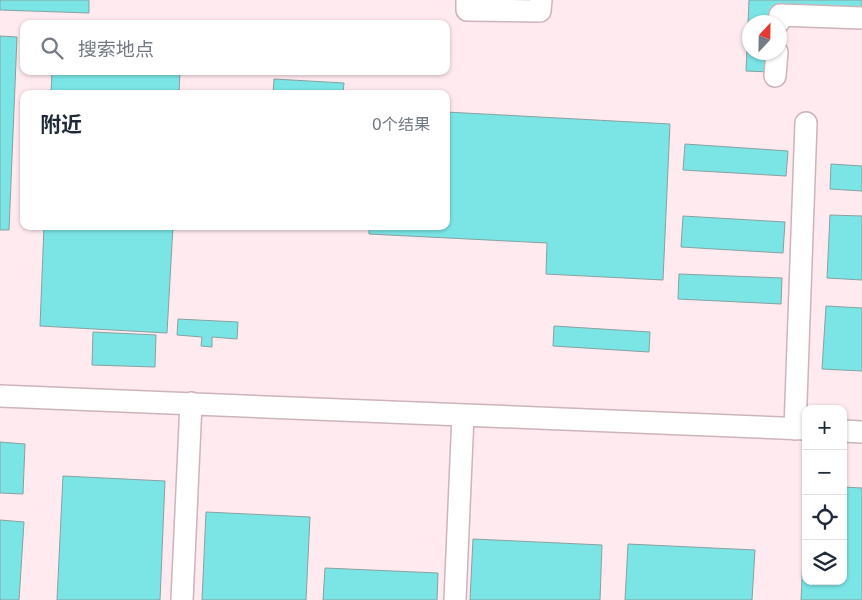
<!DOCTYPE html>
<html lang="zh">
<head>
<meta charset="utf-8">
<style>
  body { margin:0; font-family:"DejaVu Sans","Noto Sans SC",sans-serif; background:#f6f6f7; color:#1f2937 }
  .controls { position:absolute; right:15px; bottom:15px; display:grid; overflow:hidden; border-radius:10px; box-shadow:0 1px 4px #0004 }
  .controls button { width:45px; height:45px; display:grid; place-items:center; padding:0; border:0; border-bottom:1px solid #e0e1e3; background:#fff; color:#1f2937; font:25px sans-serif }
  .compass { position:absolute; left:742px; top:15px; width:45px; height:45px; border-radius:50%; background:#fff; box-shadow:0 1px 4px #0004; rotate:22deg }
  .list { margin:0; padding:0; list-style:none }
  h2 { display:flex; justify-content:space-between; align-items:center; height:65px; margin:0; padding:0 20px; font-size:21px }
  h2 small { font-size:16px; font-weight:400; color:#747a83 }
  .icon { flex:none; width:28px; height:28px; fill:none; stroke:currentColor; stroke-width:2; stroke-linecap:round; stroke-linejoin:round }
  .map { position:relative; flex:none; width:862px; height:600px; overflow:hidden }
  .search { position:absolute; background:#fff; box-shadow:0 1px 4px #0004; left:20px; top:20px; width:430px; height:55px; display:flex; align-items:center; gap:12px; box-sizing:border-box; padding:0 18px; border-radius:10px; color:#747a83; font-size:19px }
  .panel { position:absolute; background:#fff; box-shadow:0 1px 4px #0004; left:20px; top:90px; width:430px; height:140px; border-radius:10px }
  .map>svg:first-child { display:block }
</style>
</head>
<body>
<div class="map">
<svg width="862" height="600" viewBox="0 0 862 600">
  <rect width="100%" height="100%" fill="#ffeaf0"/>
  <path fill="#7be5e6" stroke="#87a1a1" d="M0,0H89V13L0,10Z
    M749,0H862V11L772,7V22H750V52H770V72L746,71Z
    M0,36L17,37L9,230H0Z
    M52,71H180L179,94H51Z
    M274,79L344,83L343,94H273Z
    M446,112L670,124L663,280L546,274L547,243L369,234V226H446Z
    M685,144L788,151L786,176L683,170Z
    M831,164L862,166V191L830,189Z
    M830,215L862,216V280L827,278Z
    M683,216L785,222L783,253L681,247Z
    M44,226H173L167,333L40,326Z
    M679,274L782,278L781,304L678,299Z
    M826,306L862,308V371L822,369Z
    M178,319L238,322L237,339L212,337V347L201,346L202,337L177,335Z
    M554,326L650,332L649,352L553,346Z
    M93,332L156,335L155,367L92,365Z
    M0,442L25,444L23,494L0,493Z
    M63,476L165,481L160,600H57Z
    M843,487L862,488V600H801L806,491V581H843Z
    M206,512L310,517L306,600H202Z
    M0,520L24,522L19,600H0Z
    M473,539L602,545L600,600H470Z
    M628,544L755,550L752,600H625Z
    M325,568L438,573L437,600H323Z"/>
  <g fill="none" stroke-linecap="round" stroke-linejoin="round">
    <g stroke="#ccb4ba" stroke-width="24">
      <path id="minor" d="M467,0V10L540,11L541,0
        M779,22L780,15L862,18
        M775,76L777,52
        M0,396L806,429
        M795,429L806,123
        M843,431L862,432
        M182,600L191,403
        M455,600L463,415"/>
    </g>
    <use href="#minor" stroke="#fff" stroke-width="21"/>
  </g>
</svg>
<div class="controls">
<button>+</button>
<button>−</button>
<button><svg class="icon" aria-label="locate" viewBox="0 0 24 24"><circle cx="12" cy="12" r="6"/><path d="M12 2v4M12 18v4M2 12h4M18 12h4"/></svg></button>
<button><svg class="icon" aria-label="layers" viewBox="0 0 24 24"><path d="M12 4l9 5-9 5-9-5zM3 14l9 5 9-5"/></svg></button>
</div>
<svg class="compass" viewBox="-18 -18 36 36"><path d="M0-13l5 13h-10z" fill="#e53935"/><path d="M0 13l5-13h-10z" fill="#747a83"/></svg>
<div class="search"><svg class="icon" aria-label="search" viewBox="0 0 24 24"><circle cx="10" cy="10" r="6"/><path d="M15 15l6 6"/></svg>搜索地点</div>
<section class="panel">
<h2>附近<small>0个结果</small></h2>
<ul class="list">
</ul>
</section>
</div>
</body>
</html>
